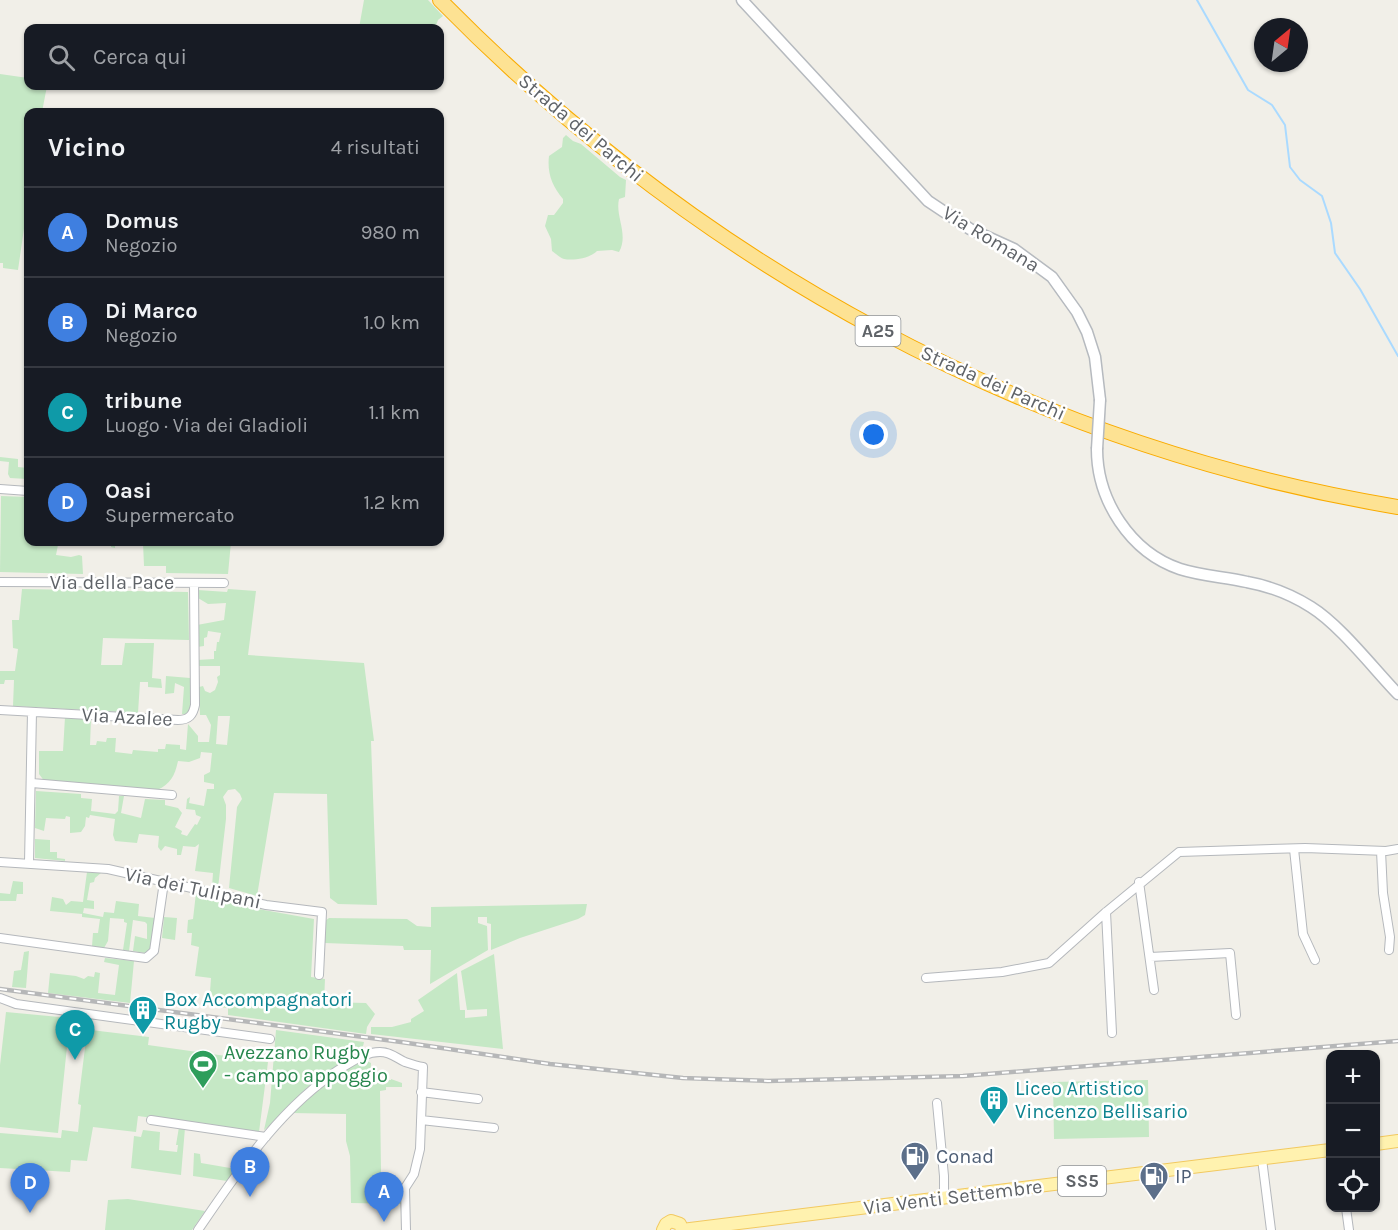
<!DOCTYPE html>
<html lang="it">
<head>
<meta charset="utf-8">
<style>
  body { margin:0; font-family:Karla,sans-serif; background:#242831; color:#f1f3f6 }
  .controls { position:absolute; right:18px; bottom:18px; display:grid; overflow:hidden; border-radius:12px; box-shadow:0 2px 4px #0004 }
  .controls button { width:54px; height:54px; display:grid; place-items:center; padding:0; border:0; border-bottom:2px solid #363941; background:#171b24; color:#f1f3f6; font:30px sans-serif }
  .compass { position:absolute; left:1254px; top:18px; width:54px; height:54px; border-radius:50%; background:#171b24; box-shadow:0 2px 4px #0004; rotate:29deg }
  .you { position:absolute; left:874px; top:435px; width:21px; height:21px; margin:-15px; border:4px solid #fff; border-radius:50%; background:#1a73e8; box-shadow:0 0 0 9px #1a73e833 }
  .badge { display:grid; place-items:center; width:39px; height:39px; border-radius:50%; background:#ea4335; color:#fff; font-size:20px; font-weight:700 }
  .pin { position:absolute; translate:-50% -50px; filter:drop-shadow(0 2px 3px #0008) }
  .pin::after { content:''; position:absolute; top:32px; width:21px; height:18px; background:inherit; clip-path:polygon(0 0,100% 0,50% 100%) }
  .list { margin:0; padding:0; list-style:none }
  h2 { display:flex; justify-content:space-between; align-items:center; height:78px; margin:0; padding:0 24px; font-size:26px }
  h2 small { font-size:20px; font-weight:400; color:#9ea1a6 }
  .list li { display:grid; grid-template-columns:39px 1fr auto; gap:18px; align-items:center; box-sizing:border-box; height:90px; padding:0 24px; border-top:2px solid #363941 }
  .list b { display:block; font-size:22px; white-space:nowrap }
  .list p { margin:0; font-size:20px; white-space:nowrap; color:#9ea1a6 }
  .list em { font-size:20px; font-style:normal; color:#9ea1a6 }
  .icon { flex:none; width:33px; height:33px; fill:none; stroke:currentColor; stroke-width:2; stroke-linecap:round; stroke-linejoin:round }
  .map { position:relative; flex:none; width:1398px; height:1230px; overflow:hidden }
  .search { position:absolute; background:#171b24; box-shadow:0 2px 4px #0004; left:24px; top:24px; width:420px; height:66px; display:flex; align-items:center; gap:15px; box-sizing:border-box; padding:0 21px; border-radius:12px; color:#9ea1a6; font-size:22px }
  .panel { position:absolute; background:#171b24; box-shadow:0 2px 4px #0004; left:24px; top:108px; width:420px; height:438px; border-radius:12px }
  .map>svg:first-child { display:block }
</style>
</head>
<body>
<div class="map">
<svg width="1398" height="1230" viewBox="0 0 1398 1230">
  <rect width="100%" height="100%" fill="#f1efe8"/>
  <path fill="#c5e8c5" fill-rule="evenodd" d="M364,0H428L443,16L438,20L435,28H359Z
    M0,74L28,78V86H47L42,112H28V201L18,270L3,268V263H0Z
    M566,135L573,141L581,144L620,177L626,180L625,197L619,199C615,217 629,234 619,252L612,250L597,251C590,258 574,261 564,259C560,258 555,253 552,251L551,239L545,226L548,215H554L563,203V199C552,186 547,173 549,156L562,147L563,138Z
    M0,457L18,459V467L28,468L27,479L10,478L8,474L9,462L0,461Z
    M1,496L28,497V542H115V548L111,547V544L89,542V544L58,545L56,555L71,557L79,555L82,556L83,574L0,572Z
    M146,542H231L228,574L166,573V566H144L143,543Z
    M22,589L188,592L189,640L103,638L101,665H122L125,643H154L152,678L161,679L162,688L148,687V682H140L138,713L13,706L14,680H5L4,684H0V671H15L18,649L13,648L12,620H19Z
    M228,589L256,591L248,655L364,663L374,741H371L377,905L338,904L330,898L327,794L274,793L257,896L229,888L237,807L242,799L240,794L235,789L228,790L223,797L226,805V819L218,888L212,887L213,873L195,871L199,844L195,847L183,846L181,855H177V849L165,846L161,851L158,847L159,836L139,834L137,843L115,841L113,835L115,819L90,815L89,818L86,817L85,826L81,832L70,833V817L66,816L65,819L46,818L44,831L35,828L36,791L81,794V798L92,799L91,811L115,814L118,811L119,796H124L121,813L141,818L145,799L165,800V805L178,808L182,813L175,827L182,831L181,834L187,836L195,824L197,825L201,817L196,815L195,810L186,809L187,799L190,797L189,803L204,806L207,789H214V784L204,782V775L210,772L212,753L201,752L200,758L189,762L178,761C175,775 171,784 157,790L45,782L39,774V751H63L65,717L91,719L90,745H96L97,741L106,742L107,738H116L115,752L132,754L133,750L158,752V749H165L166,744L180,745V749L186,750L188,724L198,736V742H209L211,725L206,715H200L199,687L203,686L205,691L210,693L215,690L218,682L217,677L220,675V666H198L197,660L214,659V651H216L217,642H219L221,633L208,631L207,637L204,638V646L197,647V625L224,620L226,603L208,604L198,598V590L227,592ZM218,716H230L227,745L216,744Z
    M166,676L190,678V709L187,714H182L184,687L175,683L174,693L165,694Z
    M35,839L50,840V852H57V858L65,859V861L35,858Z
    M87,872L101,873L95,878L94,882L90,883L87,900L94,901V909L84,908L83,913L103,917L104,912L114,913L116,901L139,904L138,916L155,918L150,949L145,953L133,951L135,936L147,939V924L145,922L133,920L129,951L123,950L127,923L124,922V919L110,918L108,941L104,948L92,946L93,933H98L100,919L82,917V914L50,911L52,897L63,899L66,905L71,901L83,902Z
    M13,881L23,882V894H17L16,901H0V893L10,894Z
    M196,893L242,906L314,919L311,977L325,979L324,1002L366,1003L375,1014L367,1027L366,1034L228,1015V1008L209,1006L211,978L195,976L199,947L191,945L192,933H187L188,920L193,919Z
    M587,904L585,915L578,919L520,938L491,950V924L487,923V917H478V923L487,926L488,950L430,984L431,950H404L403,946L325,943V921L329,918L407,919L417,926L431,927V907Z
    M164,917L177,918L175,940L162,938Z
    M29,951L26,988L12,987L14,971L21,970L24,952Z
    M494,954L503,1049L371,1034V1027H392L411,1022V1019L424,1011L418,1000L457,973L460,1010H465V1018L487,1016V1009L467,1010L461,971Z
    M105,958L134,961L130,1003L48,993L50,973L76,976L84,979L88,976L94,977L95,972L100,973L98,993L115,995L119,965L104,962Z
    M6,1012L70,1018L58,1133L0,1127V1065Z
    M82,1024L92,1025L91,1030L149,1037L148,1045L268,1062L259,1132L138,1116L136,1132L93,1127L87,1161L71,1160L70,1172L0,1168V1133L61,1138L62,1130L78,1132L81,1105L78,1104L86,1040L80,1039Z
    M276,1030L364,1042C362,1059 336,1067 322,1076C300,1090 285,1114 264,1130L270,1103Z
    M365,1060L371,1063L370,1078L374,1079L375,1083H382V1080H391V1079L402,1083V1087H386V1090L380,1091L381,1172L391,1187H401L402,1204L351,1203L350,1156L346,1141V1114L292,1113L328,1079Z
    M1148,1080L1149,1137L1054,1139L1053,1082Z
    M179,1127L185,1128L181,1175L131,1168L134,1136L141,1137L143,1130L160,1132L159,1150L177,1152L178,1145H176Z
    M194,1153L200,1154L201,1163L236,1169L227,1181L193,1176Z
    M128,1199L205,1211L192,1230H105L108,1200Z"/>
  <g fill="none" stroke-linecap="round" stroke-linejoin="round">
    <path stroke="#aadaff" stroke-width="2" d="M1197,0L1248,90L1272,105L1285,125L1290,167L1300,180L1322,196L1331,223L1335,253L1360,289L1398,356"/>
    <g stroke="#b5b8bc" stroke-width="10">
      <path id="minor" d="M0,489L28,491
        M0,582L224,583
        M0,710L178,720C189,720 193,715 195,705L194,583
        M32,783L172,795
        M1294,849L1303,934L1315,960
        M1381,851L1383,893L1390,937L1389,950
        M0,862L108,869L266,905L322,912L319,975
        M29,863L32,712
        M1139,882L1154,990
        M1106,912L1112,1033
        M0,938L146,958L154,951L164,882
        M1150,957L1230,953L1236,1015
        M926,978L1002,972L1049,963L1106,912L1179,852L1305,848L1386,851L1398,849
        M0,998L16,1004L270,1039
        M421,1092L478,1099
        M937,1103L944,1176V1198
        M151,1120L266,1137
        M421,1120L494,1128
        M1262,1159L1271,1230
        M1346,1208L1349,1230
        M198,1230C239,1170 281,1106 343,1067C355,1060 366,1052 380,1052C391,1052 396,1058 405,1062C411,1064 417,1066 423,1067L420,1149L414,1174L405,1188L406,1230"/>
    </g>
    <g stroke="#b6babf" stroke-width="13">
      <path id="secondary" d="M742,0L928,201L970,229L1014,249L1052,277L1077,312L1087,332L1095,357L1100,400
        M1097,449C1097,500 1130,552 1180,569C1202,576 1225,577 1247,582C1269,586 1292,595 1311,607C1340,625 1373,668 1398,694"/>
    </g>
    <g stroke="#f2c960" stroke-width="14">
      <path id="primary" d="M1376,1144L1398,1141
        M663,1230L666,1224L671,1221L680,1224L682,1230
        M682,1230L1330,1150"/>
    </g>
    <g stroke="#f9ab00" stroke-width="16">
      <path id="motorway" d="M440,0C700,265 1030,446 1398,507"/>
    </g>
    <use href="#minor" stroke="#fff" stroke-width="8"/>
    <use href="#secondary" stroke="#fff" stroke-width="10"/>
    <use href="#primary" stroke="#fff2af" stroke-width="12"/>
    <use href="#motorway" stroke="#fde293" stroke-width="14"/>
    <g stroke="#b6b7b8" stroke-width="4.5">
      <path id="rail" d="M0,989L401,1042L550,1064L683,1078L768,1081L963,1076L1398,1041"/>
    </g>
    <use href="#rail" stroke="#fff" stroke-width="2" stroke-dasharray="7" stroke-linecap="butt"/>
    <g stroke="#b6babf" stroke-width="13" stroke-linecap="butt">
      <path id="secondary-bridge" d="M1097,449L1100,400"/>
    </g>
    <use href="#secondary-bridge" stroke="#fff" stroke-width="10"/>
  </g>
  <defs>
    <g id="building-pin" transform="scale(1.5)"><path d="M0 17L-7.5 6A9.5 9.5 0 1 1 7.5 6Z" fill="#0f9aa8" stroke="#fff"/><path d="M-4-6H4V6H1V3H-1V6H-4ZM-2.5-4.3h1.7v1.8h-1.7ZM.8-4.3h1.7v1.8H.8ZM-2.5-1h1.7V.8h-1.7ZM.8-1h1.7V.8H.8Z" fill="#fff"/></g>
    <g id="stadium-pin" transform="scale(1.5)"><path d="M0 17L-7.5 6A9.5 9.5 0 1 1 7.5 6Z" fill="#2e9e5b" stroke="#fff"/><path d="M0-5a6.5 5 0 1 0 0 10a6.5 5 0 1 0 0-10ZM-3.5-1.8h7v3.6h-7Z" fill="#fff"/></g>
    <g id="fuel-pin" transform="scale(1.5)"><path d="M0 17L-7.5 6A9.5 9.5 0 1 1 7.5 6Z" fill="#5c6f8a" stroke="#fff"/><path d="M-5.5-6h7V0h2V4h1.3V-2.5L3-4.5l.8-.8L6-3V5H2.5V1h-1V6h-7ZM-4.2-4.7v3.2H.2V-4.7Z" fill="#fff"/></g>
  </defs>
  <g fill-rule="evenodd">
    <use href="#building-pin" x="143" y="1010"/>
    <use href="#stadium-pin" x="203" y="1064"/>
    <use href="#building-pin" x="994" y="1100"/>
    <use href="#fuel-pin" x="915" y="1156"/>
    <use href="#fuel-pin" x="1154" y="1176"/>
  </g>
  <g text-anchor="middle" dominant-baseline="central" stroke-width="5" stroke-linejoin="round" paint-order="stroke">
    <g fill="#fff" stroke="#8f9295" stroke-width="1.5">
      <rect x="855.5" y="316" width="45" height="30" rx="4.5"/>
      <rect x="1058" y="1166" width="48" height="30" rx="4.5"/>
    </g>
    <g font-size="18" font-weight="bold" fill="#5f6368">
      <text x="878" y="331">A25</text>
      <text x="1082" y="1181">SS5</text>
    </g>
    <g font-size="20" fill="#5f6368" stroke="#fff">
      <text transform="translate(581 128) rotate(40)">Strada dei Parchi</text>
      <text transform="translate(991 239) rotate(31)">Via Romana</text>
      <text transform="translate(993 383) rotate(24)">Strada dei Parchi</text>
      <text x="112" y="582">Via della Pace</text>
      <text transform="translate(127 717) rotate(3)">Via Azalee</text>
      <text transform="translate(193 888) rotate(12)">Via dei Tulipani</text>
      <text transform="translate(953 1197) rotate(-7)">Via Venti Settembre</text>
    </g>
    <g font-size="20" fill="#0d838f" stroke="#fff" text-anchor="start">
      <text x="164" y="999">Box Accompagnatori<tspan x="164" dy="23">Rugby</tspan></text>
      <text x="1015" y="1088">Liceo Artistico<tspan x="1015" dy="23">Vincenzo Bellisario</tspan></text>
    </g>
    <g font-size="20" fill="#27864d" stroke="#fff" text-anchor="start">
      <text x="224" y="1052">Avezzano Rugby<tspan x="224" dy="23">- campo appoggio</tspan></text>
    </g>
    <g font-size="20" fill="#4e5e75" stroke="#fff" text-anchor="start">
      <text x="936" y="1156">Conad</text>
      <text x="1175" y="1176">IP</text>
    </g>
  </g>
</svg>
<div class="controls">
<button>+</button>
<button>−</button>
<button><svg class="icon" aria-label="locate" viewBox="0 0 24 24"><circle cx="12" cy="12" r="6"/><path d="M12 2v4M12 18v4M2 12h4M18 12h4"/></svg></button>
</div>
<svg class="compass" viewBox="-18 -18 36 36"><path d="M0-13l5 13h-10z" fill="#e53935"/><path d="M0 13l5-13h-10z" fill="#9ea1a6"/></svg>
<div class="you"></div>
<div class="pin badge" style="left:384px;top:1222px;background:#3f7fe0">A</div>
<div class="pin badge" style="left:250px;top:1197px;background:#3f7fe0">B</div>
<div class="pin badge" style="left:75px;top:1060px;background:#0f9aa8">C</div>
<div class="pin badge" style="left:30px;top:1213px;background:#3f7fe0">D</div>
<div class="search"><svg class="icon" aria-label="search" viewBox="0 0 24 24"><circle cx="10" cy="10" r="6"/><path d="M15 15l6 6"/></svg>Cerca qui</div>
<section class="panel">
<h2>Vicino<small>4 risultati</small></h2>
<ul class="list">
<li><span class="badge" style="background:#3f7fe0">A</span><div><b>Domus</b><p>Negozio</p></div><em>980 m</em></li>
<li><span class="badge" style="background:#3f7fe0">B</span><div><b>Di Marco</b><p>Negozio</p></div><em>1.0 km</em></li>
<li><span class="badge" style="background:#0f9aa8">C</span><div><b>tribune</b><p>Luogo · Via dei Gladioli</p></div><em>1.1 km</em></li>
<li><span class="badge" style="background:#3f7fe0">D</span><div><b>Oasi</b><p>Supermercato</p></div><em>1.2 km</em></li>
</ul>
</section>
</div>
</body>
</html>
